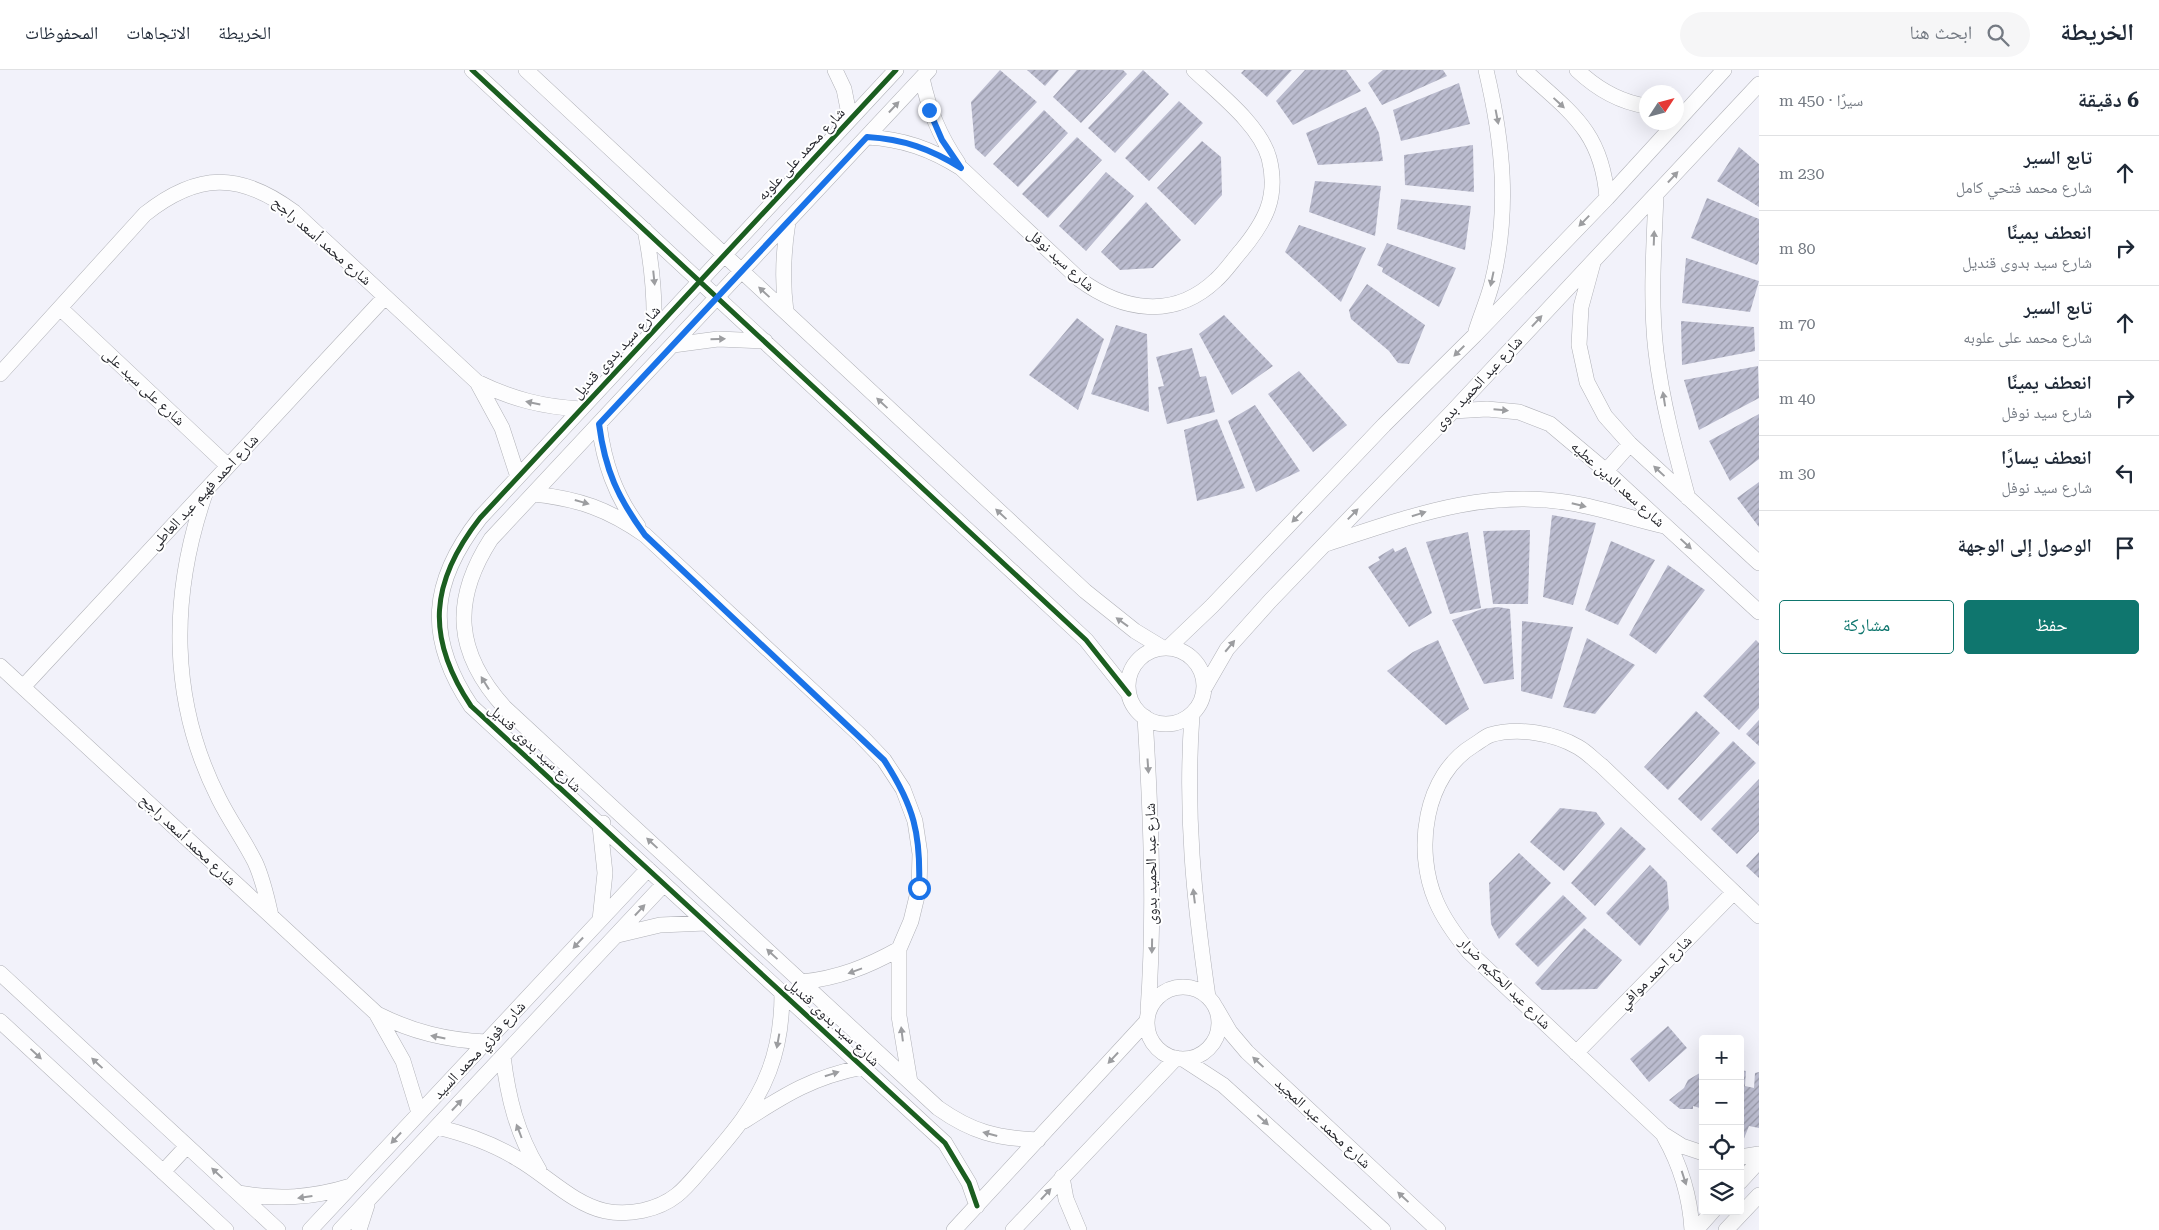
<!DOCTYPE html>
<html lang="ar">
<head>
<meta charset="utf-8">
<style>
  body { margin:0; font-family:"Roboto Serif","Noto Naskh Arabic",serif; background:#f6f6f7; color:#1f2937; direction:rtl }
  .controls { position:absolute; right:15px; bottom:15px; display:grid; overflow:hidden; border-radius:5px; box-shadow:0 5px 20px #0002 }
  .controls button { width:45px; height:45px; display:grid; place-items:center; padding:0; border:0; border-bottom:1px solid #e0e1e3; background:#fff; color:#1f2937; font:25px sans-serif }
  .compass { position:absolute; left:1639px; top:15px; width:45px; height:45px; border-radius:50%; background:#fff; box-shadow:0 5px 20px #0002; rotate:54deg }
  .stop { position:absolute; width:15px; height:15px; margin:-11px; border:4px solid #1a73e8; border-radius:50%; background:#fff }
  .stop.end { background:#1a73e8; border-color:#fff; box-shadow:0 1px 5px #0008 }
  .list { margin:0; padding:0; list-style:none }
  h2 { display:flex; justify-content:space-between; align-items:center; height:65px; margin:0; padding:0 20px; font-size:21px }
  h2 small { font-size:16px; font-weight:400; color:#747a83 }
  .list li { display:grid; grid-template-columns:32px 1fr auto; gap:15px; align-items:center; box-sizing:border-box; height:75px; padding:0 20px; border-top:1px solid #e0e1e3 }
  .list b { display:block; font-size:19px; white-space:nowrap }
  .list p { margin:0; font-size:16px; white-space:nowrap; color:#747a83 }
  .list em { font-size:16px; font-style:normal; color:#747a83 }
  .actions { display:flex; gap:10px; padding:15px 20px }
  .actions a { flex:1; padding:11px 0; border:1px solid #0f766e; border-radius:5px; text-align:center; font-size:18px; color:#0f766e }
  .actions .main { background:#0f766e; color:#fff }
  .icon { flex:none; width:28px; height:28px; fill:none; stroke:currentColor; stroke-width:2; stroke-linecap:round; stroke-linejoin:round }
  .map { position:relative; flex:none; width:1759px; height:1160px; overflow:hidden; direction:ltr }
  header { display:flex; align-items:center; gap:30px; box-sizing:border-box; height:70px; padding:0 25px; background:#fff; border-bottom:1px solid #e0e1e3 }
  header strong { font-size:24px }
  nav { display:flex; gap:28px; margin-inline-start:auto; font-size:18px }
  .search { width:350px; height:45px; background:#f6f6f7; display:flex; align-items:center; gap:12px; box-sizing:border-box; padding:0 18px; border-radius:28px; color:#747a83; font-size:19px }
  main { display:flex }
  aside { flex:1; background:#fff }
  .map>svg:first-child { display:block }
</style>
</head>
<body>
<header>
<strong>الخريطة</strong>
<div class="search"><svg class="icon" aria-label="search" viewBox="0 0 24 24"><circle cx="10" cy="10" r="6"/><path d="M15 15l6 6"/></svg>ابحث هنا</div>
<nav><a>الخريطة</a><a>الاتجاهات</a><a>المحفوظات</a></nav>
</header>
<main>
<aside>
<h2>6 دقيقة<small>سيرًا · 450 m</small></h2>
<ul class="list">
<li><svg class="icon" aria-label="ahead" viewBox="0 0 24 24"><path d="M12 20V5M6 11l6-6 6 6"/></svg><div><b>تابع السير</b><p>شارع محمد فتحي كامل</p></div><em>230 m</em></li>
<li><svg class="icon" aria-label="right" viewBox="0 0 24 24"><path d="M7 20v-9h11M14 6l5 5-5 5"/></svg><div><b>انعطف يمينًا</b><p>شارع سيد بدوى قنديل</p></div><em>80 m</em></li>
<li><svg class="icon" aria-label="ahead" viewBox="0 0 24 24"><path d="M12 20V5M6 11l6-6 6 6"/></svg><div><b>تابع السير</b><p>شارع محمد على علوبه</p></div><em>70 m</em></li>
<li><svg class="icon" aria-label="right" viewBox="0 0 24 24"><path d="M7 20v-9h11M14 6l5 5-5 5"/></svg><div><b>انعطف يمينًا</b><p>شارع سيد نوفل</p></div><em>40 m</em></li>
<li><svg class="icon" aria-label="left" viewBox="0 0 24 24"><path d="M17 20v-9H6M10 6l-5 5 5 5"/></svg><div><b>انعطف يسارًا</b><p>شارع سيد نوفل</p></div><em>30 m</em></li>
<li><svg class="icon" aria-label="arrive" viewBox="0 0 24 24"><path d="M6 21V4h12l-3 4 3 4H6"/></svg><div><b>الوصول إلى الوجهة</b></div></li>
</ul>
<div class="actions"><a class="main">حفظ</a><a>مشاركة</a></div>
</aside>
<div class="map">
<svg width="1759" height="1160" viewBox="0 0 1759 1160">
  <defs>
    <pattern id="building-hatch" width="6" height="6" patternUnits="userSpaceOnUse" patternTransform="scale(1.25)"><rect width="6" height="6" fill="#bbbccf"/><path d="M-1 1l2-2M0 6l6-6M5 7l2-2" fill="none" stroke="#9899a8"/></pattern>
  </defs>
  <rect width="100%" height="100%" fill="#f2f2fa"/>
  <path fill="url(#building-hatch)" d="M1000,0L1037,32L985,87L975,78L971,32Z
    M1027,0H1059L1045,16Z
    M1077,0H1123L1127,4L1081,53L1053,27Z
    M1143,0L1169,24L1115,83L1088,58Z
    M1244,0H1292L1267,27L1241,3Z
    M1305,0H1346L1361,21L1293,55L1276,31Z
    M1383,0H1443L1447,6L1382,35L1368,13Z
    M1459,13L1470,54L1401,71L1393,40Z
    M1179,31L1203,53L1149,111L1125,88Z
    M1366,37L1379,63L1383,91L1318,95L1306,63Z
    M1044,40L1068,63L1018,117L993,94Z
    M1077,67L1102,90L1048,148L1022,124Z
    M1202,71L1221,87L1222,125L1195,155L1157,118Z
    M1473,75L1474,122L1405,115L1404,85Z
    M1739,77L1759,94V137L1717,111Z
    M1106,102L1134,126L1086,181L1059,156Z
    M1315,111L1381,116L1375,166L1309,142Z
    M1707,128L1759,149V190L1757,195L1691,168Z
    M1401,129L1471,136L1465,180L1397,159Z
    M1146,132L1181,170L1153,198L1120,200L1101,182Z
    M1299,155L1366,178L1341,232L1285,182Z
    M1387,173L1456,198L1439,237L1382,202L1383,198L1377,195Z
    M1686,188L1759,211L1750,242L1682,233Z
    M1367,214L1425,255L1409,294L1398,293L1389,281L1351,249L1349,240Z
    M1224,245L1273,296L1232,325L1199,264Z
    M1077,248L1104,269L1078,340L1029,305Z
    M1681,251L1754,257L1755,281L1682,295Z
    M1116,255L1147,264L1149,342L1091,324Z
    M1192,278L1200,307L1206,306L1215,342L1167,354L1158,317L1164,316L1156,287Z
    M1758,296L1759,328L1699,360L1684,310Z
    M1299,301L1347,355L1313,382L1268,324Z
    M1255,335L1300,401L1256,422L1228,351Z
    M1759,344V389L1730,411L1709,371Z
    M1217,349L1245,418L1197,431L1184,360Z
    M1759,412V457L1737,428Z
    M1552,445L1596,453L1573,535L1543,527Z
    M1530,460L1528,534H1493L1483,461Z
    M1468,462L1481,538L1450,544L1426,472Z
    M1611,471L1655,490L1618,555L1585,540Z
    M1406,477L1432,543L1409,557L1368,497L1380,490L1378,487L1393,478L1395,482Z
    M1668,495L1705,520L1656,584L1629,565Z
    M1498,537L1510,539L1514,609L1484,614L1452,550L1482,539Z
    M1522,551L1573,557L1552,629L1521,621Z
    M1587,568L1635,595L1595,644L1563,637Z
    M1438,570L1469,639L1446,655L1387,601L1413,582Z
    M1756,570L1759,573V638L1739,660L1703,626Z
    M1696,641L1720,663L1668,720L1644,697Z
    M1759,650V676L1746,664Z
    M1733,671L1756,693L1701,751L1678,729Z
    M1759,709V761L1737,784L1711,759Z
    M1560,738L1596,742L1605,754L1564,801L1530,772Z
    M1621,757L1646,779L1595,836L1571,813Z
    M1759,782V808L1746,796Z
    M1519,783L1551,813L1499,869L1491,854L1489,813Z
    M1650,795L1667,812L1669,839L1640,876L1606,843Z
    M1563,825L1587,848L1538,897L1515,874Z
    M1584,858L1622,890L1597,919L1542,920L1535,913Z
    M1668,956L1687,978L1649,1012L1630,989Z
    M1740,1000L1746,1001L1745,1016L1754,1018L1755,1003L1759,1002V1058L1749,1056L1743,1071L1740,1070Z
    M1703,1001V1050L1699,1049L1700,1038L1693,1036V1039H1680L1669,1030L1684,1018L1688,1010Z"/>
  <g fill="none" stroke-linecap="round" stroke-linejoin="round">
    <g stroke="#b0b1b7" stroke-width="16">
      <path id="minor" d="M472,0L1086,570L1129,624
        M526,0L1085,521L1135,561L1163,578
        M835,0L844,19L850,49
        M896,0L480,448C430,512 425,567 471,636L945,1073L969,1113L977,1136
        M929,0L491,469C451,531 455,583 505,638L938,1038C972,1062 996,1068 1038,1070
        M1524,0C1570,42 1602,61 1607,128
        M1577,0C1596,18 1620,32 1646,36
        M922,8C929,40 939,65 958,93
        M867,67C903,69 931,79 961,98L1079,209C1122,241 1174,250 1216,210C1225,202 1233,190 1241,181C1265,152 1279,127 1269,88C1260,55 1218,23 1194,0
        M1656,125C1654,177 1650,230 1656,282C1662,332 1675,380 1688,428
        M645,160C652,194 655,225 654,260
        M1593,193L1581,237L1579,275L1587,312L1605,346L1630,374L1759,493
        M60,238L228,396
        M786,242C782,211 783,183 788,152
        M1476,261C1481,245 1488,229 1492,213C1510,140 1503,72 1486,0
        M673,275L718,269L765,271
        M0,304L145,144C198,102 240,102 294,142L477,312L502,358L518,407
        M477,312C512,329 543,337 581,339
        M1453,341L1487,339L1519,342L1550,354L1606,401L1759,542
        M599,354C604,393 615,425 638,456
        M1606,401L1630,374
        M205,424C170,526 169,631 219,729C230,751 244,770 255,792C263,809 267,828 271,846
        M534,424C579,429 608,439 645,465L861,666L884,690L903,719L915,751L920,784L919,818L911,851L899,879V946L910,1012
        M1326,474C1410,447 1481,418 1571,433C1602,438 1633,449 1664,456
        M1168,578L1212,536L1384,355L1475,265L1607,128L1724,0
        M1128 616a38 38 0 1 1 76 0a38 38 0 1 1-76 0Z
        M0,596L376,943L403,991L419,1043
        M23,617L385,227
        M1205,617L1227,579L1270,531L1453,341L1759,14
        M1192,645C1185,743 1194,830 1208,927
        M1145,647C1151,746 1155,843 1148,941
        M600,850L605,803L600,756L603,753
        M618,865L660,855L706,853
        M0,903L278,1160
        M802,912C838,908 867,897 899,879
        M1147 953a36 36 0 1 1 72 0a36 36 0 1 1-72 0Z
        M1216,938L1230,962L1247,982L1438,1160
        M377,944C413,962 446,970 486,972
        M0,951L226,1160
        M1576,983L1734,822
        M503,986C508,1028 517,1064 539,1100
        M1183,989L1223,1015L1383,1160
        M744,1051C786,1024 813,1007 863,997
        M437,1057C466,1064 492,1073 518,1089C546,1105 573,1134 605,1141C629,1146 658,1140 677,1125C688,1116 697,1104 706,1094C731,1065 755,1038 769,1001C779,975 782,950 782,923
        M1664,1066C1681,1096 1690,1125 1692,1160
        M1703,1083L1682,1076L1663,1064L1469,882C1456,866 1444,850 1436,831C1414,780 1424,705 1474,675C1479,672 1485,667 1490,665C1518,657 1554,663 1578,677C1587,682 1594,690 1602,696L1759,846
        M1740,1087L1759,1084
        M163,1102L187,1076
        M1062,1107L1066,1129L1079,1160
        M1740,1112L1759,1091
        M238,1123C278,1130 312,1128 351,1116
        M310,1160L648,799
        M340,1160L664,814
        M359,1160L367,1135
        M954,1160L1146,952
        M1013,1160L1176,988
        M1696,1160L1713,1141
        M1726,1160L1759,1125"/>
    </g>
    <use href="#minor" stroke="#fdfdfe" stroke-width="15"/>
    <g stroke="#fff" stroke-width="8">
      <path id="cycleway" d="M472,0L1086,570L1129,624
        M896,0L480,448C430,512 425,567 471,636L945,1073L969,1113L977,1136"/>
    </g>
    <use href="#cycleway" stroke="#1b5e20" stroke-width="5"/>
  </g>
  <defs><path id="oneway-solid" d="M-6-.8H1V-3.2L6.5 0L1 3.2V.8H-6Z" transform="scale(1.25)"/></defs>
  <g fill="#9c9da0">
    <use href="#oneway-solid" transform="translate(1559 33) rotate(43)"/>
    <use href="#oneway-solid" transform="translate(894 37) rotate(-47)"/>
    <use href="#oneway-solid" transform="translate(1497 47) rotate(79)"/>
    <use href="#oneway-solid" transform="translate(1673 107) rotate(-47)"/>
    <use href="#oneway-solid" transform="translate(1584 151) rotate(134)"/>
    <use href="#oneway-solid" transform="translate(1654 168) rotate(-88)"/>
    <use href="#oneway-solid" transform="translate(654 208) rotate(84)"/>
    <use href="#oneway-solid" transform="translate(1492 209) rotate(102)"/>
    <use href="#oneway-solid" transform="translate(764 222) rotate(-137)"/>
    <use href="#oneway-solid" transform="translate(1537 251) rotate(-47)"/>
    <use href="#oneway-solid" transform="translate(718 269) rotate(-2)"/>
    <use href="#oneway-solid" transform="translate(1459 281) rotate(135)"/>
    <use href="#oneway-solid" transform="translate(1664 329) rotate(-99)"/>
    <use href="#oneway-solid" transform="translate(533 333) rotate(-168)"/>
    <use href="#oneway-solid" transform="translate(882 333) rotate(-137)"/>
    <use href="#oneway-solid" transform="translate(1501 340) rotate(5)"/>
    <use href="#oneway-solid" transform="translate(1659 401) rotate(-137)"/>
    <use href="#oneway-solid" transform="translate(582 432) rotate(16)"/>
    <use href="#oneway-solid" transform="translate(1579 435) rotate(14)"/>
    <use href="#oneway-solid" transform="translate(1001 444) rotate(-137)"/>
    <use href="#oneway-solid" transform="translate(1353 444) rotate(-46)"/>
    <use href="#oneway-solid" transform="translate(1419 444) rotate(-17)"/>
    <use href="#oneway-solid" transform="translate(1297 447) rotate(134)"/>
    <use href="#oneway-solid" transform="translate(1686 474) rotate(43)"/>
    <use href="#oneway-solid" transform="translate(1122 552) rotate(-144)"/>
    <use href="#oneway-solid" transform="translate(1230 576) rotate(-50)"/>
    <use href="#oneway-solid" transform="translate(485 613) rotate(-122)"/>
    <use href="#oneway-solid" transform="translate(1148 696) rotate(86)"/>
    <use href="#oneway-solid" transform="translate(652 773) rotate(-137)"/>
    <use href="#oneway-solid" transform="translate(1194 826) rotate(-97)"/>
    <use href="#oneway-solid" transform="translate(640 840) rotate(-47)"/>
    <use href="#oneway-solid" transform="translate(578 873) rotate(133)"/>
    <use href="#oneway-solid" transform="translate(1152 876) rotate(91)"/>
    <use href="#oneway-solid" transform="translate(772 884) rotate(-137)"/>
    <use href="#oneway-solid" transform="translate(855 901) rotate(160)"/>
    <use href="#oneway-solid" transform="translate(902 964) rotate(-97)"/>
    <use href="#oneway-solid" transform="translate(438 967) rotate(-169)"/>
    <use href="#oneway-solid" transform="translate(778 971) rotate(100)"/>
    <use href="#oneway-solid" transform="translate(36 984) rotate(43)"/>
    <use href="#oneway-solid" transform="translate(1113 988) rotate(133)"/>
    <use href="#oneway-solid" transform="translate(1258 992) rotate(-137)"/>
    <use href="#oneway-solid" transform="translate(97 993) rotate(-137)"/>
    <use href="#oneway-solid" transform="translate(832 1004) rotate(-17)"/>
    <use href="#oneway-solid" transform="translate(457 1035) rotate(-47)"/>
    <use href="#oneway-solid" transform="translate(1263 1050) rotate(42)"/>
    <use href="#oneway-solid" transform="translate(519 1061) rotate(-111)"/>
    <use href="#oneway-solid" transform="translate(990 1064) rotate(-165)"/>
    <use href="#oneway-solid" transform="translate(396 1068) rotate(133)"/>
    <use href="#oneway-solid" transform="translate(217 1103) rotate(-137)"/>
    <use href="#oneway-solid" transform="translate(1684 1108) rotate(72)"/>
    <use href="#oneway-solid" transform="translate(1046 1124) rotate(-47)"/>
    <use href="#oneway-solid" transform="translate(305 1127) rotate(172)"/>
    <use href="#oneway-solid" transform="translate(1403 1127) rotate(-137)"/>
  </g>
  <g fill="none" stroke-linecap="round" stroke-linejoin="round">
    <path stroke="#1a73e8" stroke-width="6" d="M919,818C921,764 914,736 884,690L645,465C618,428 605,400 599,354L867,67C903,69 931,79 961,98L942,70L929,40"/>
  </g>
  <g text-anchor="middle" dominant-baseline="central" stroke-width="4" stroke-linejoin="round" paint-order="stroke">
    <g font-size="15" fill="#26272d" stroke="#fff">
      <text transform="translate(801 84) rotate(-47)">شارع محمد على علوبه</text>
      <text transform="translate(322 171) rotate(41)">شارع محمد أسعد راجح</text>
      <text transform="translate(1061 190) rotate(42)">شارع سيد نوفل</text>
      <text transform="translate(616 282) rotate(-47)">شارع سيد بدوى قنديل</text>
      <text transform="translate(1478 313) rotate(-47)">شارع عبد الحميد بدوى</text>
      <text transform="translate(144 317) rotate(43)">شارع على سيد على</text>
      <text transform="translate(1618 414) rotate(42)">شارع سعد الدين عطيه</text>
      <text transform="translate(204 422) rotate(-47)">شارع احمد فهيم عبد العاطى</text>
      <text transform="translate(535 678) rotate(43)">شارع سيد بدوى قنديل</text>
      <text transform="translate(188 770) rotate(43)">شارع محمد أسعد راجح</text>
      <text transform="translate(1151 794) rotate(-91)">شارع عبد الحميد بدوى</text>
      <text transform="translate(1655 902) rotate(-45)">شارع احمد موافي</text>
      <text transform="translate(1505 913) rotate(45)">شارع عبد الحكيم ضرار</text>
      <text transform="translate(833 952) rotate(43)">شارع سيد بدوى قنديل</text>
      <text transform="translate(479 980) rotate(-47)">شارع فوزي محمد السيد</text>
      <text transform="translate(1323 1053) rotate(43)">شارع محمد عبد المجيد</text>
    </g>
  </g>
</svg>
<div class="controls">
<button>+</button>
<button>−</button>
<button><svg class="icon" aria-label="locate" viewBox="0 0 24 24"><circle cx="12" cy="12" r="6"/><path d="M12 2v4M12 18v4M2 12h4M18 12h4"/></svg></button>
<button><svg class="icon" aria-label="layers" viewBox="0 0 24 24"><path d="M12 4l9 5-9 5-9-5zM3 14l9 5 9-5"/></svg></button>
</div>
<svg class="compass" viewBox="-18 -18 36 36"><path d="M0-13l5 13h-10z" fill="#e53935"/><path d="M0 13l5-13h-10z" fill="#747a83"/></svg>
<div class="stop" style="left:919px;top:818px"></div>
<div class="stop end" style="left:929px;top:40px"></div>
</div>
</main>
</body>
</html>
